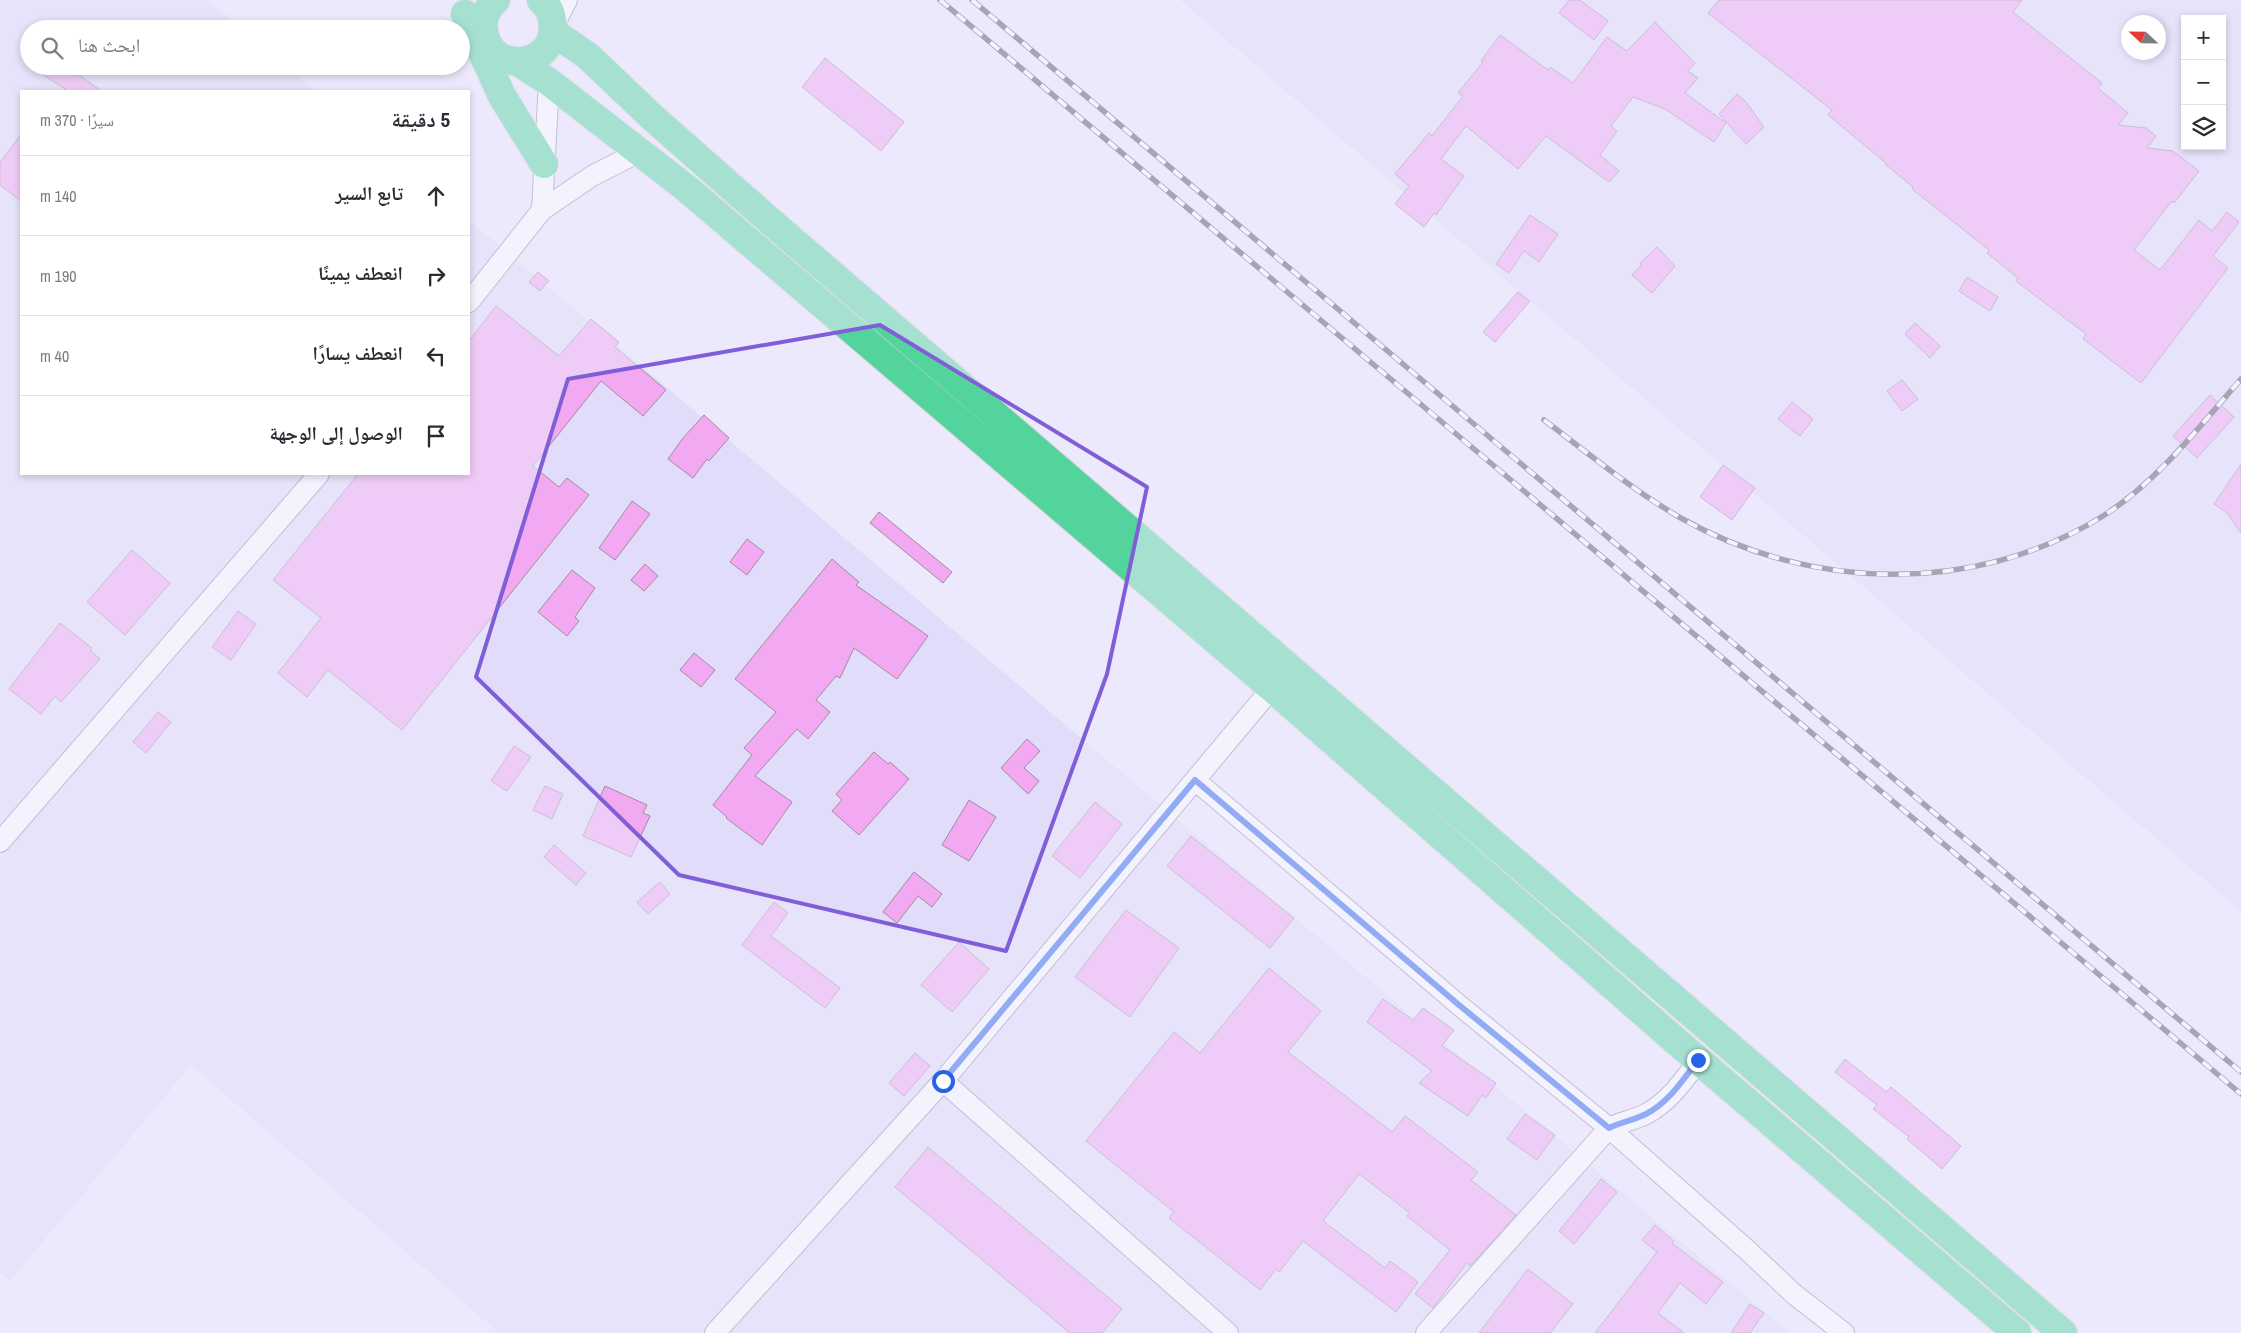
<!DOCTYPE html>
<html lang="ar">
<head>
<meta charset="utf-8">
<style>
  body { margin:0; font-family:"Archivo Narrow","Noto Naskh Arabic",sans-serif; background:#f7f7f7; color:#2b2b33; direction:rtl }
  .controls { position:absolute; right:15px; top:15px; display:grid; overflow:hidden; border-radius:0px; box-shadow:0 2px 8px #0003 }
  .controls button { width:45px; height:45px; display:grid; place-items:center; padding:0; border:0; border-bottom:1px solid #e1e1e2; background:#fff; color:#2b2b33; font:25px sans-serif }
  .compass { position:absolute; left:2121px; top:15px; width:45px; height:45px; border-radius:50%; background:#fff; box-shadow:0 2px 8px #0003; rotate:292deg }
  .stop { position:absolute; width:15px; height:15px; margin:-11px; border:4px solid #2563eb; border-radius:50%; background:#fff }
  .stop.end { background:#2563eb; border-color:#fff; box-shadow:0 1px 5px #0008 }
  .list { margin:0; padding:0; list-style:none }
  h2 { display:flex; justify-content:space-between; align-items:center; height:65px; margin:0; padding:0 20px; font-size:21px }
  h2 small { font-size:16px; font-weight:400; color:#7c7c81 }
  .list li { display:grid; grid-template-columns:32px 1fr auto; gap:15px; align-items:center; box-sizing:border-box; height:80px; padding:0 20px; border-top:1px solid #e1e1e2 }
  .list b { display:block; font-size:19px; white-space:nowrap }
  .list em { font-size:16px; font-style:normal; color:#7c7c81 }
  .icon { flex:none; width:28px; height:28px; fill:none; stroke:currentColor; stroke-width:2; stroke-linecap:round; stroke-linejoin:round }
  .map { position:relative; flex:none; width:2241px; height:1333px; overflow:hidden; direction:ltr }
  .search { position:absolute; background:#fff; box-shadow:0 2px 8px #0003; left:20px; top:20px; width:450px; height:55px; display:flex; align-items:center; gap:12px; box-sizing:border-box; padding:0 18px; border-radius:28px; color:#7c7c81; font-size:19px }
  .panel { position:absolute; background:#fff; box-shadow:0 2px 8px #0003; left:20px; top:90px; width:450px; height:385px; border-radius:0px; direction:rtl }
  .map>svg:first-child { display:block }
</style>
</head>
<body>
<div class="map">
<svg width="2241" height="1333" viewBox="0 0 2241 1333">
  <rect width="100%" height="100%" fill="#ebe9fb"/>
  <path fill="#e0dcf9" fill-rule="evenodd" d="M0,0H207L241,29H29V66H286L315,91H21V474H469V220L1147,794L1790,1333H499L191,1065L10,1281L0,1273Z
    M1180,0H2241V911ZM2185,19H2222V146H2185ZM2128,22H2158V52H2128Z"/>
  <path fill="#f3a9f2" stroke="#a28ba1" d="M1569,0H1580L1608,21L1594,40L1559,13Z
    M1719,0H2022L2013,12L2102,83L2098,88L2128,113L2118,125L2146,128L2156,136L2147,148L2173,151L2199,171L2175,202H2171L2134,250L2160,270L2199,220L2212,231L2227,212L2239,222L2213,256L2228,268L2141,383L2083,339L2086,334L2016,281L2018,278L1987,253L1989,250L1912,189L1913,187L1885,164L1886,163L1828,115L1832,110L1708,13Z
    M1655,22L1695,63L1688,71L1698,78L1685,93L1726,123L1714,142L1665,109L1633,97L1611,126L1617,131L1600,155L1619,171L1609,182L1546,136L1518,169L1466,126L1441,159L1464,176L1436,215L1434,213L1424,227L1395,204L1409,186L1395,174L1429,133L1432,136L1463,96L1458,93L1483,62L1481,61L1500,35L1548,70L1550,67L1573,83L1607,37L1627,51Z
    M825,58L904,122L881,151L802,87Z
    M30,66H60L75,76L77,73L101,91H63L65,89Z
    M1737,94L1746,102L1764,127L1746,144L1719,114Z
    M21,135V201L0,185V162Z
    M1530,215L1558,234L1539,262L1524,251L1509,273L1496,264Z
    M1657,247L1675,266L1652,293L1632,275L1641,265L1640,263Z
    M538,272L549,281L540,291L529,282Z
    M1967,277L1998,297L1990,311L1959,291Z
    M1518,292L1530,301L1495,342L1483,332Z
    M496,306L559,356L591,319L619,342L615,347L666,390L643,416L601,381L533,466L559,487L567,478L589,495L402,730L328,670L307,697L278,673L321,618L273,580L358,474H469V341Z
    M1915,323L1940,346L1930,358L1905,334Z
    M1902,380L1918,399L1902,411L1887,391Z
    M2210,395L2234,417L2197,458L2173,436Z
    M1792,402L1813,419L1800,436L1778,419Z
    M704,415L729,438L709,461L707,459L693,478L668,459L683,438Z
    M2241,464V533L2227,513L2214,504Z
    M1723,465L1755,488L1732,520L1700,497Z
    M632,501L650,514L615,560L599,548Z
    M879,512L952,572L943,583L870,523Z
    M747,539L764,552L747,575L730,562Z
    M132,550L170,583L125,635L87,602Z
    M832,559L859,582L856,585L928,636L897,679L854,648L840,678L836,676L816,700L830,712L808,739L797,729L755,776L792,802L762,845L726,818L727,817L713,805L752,755L744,748L776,712L735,679Z
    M645,564L658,576L644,591L631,580Z
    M572,570L595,588L575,617L579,621L567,636L538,612Z
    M238,611L256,624L231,660L212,647Z
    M60,623L92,648L90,650L100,659L61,702L55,696L41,714L9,689Z
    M694,653L715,670L701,687L680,670Z
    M158,712L171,722L146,753L133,742Z
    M1027,739L1040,751L1024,768L1039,781L1028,794L1001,768Z
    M514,746L531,757L507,791L491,781Z
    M874,752L888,764L890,762L909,779L859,835L832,811L842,800L836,794Z
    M545,786L563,794L552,819L533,810Z
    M605,786L647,805L643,813L650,816L631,857L583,836Z
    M969,800L996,817L969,861L942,845Z
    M1095,802L1122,824L1080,878L1052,856Z
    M1191,836L1294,918L1270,948L1167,866Z
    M554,845L586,873L576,885L544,857Z
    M914,872L942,894L932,907L918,896L897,923L883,912Z
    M660,882L670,894L648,914L637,902Z
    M774,902L788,913L771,936L840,988L825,1008L742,945Z
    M1126,910L1179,948L1130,1017L1075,977Z
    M959,942L989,969L952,1012L921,985Z
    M1269,968L1321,1011L1288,1052L1392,1132L1405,1116L1478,1172L1471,1180L1516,1215L1470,1266L1467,1263L1433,1308L1415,1294L1450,1250L1407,1216L1410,1213L1359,1174L1323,1221L1385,1268L1390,1261L1418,1282L1396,1312L1303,1241L1279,1272L1276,1269L1260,1290L1169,1218L1174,1212L1086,1141L1174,1032L1200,1053Z
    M1383,999L1413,1020L1423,1008L1454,1030L1442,1046L1496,1083L1486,1098L1482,1095L1468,1116L1419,1083L1432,1071L1367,1022Z
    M915,1053L930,1066L904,1096L889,1083Z
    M1845,1059L1886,1092L1891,1087L1961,1146L1942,1169L1907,1139L1909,1137L1873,1109L1877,1105L1835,1072Z
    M1525,1114L1555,1135L1537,1160L1507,1139Z
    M928,1147L1122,1309L1102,1333H1070L895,1187Z
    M1601,1179L1617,1192L1574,1244L1559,1231Z
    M1655,1225L1674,1241L1672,1243L1723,1282L1706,1304L1680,1283L1658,1313L1684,1333H1595L1657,1252L1642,1240Z
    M1528,1269L1573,1304L1550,1333H1479Z
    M1750,1304L1764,1313L1750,1333H1731Z"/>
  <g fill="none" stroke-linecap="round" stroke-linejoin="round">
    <g stroke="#8e8aa5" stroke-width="22">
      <path id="minor" d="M553,27L567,0
        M542,210L549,82
        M469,302L542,210L592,176L639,152
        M1195,780L1459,1005L1609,1128L1746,1249L1795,1295L1844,1333
        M0,842L319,474
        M943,1081L1228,1333
        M715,1333L943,1081L1272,688
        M1426,1333L1609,1128C1621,1122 1634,1120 1646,1114C1668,1103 1684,1080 1699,1060"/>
    </g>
    <g stroke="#d1d1d3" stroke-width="30">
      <path id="highway" d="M496,0C487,8 482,19 484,31C490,78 561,67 552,20C551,12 547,5 541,0
        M465,14L502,96L544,164
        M553,32L588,56L652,117L771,222L2063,1333
        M518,62L549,82L686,188L1272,688L1677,1042L2017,1333"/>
    </g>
    <use href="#minor" stroke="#fff" stroke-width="20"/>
    <use href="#highway" stroke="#53d49c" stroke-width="28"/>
    <g stroke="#555360" stroke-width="5.5">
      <path id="rail" d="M940,0L2241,1094
        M972,0L2241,1072
        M1544,420C1588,453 1631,489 1679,517C1809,591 1974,596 2103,516C2158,481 2199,427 2241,379"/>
    </g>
    <use href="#rail" stroke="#fff" stroke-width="4" stroke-dasharray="11" stroke-linecap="butt"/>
  </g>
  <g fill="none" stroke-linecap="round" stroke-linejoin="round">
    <path stroke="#2563eb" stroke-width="6" d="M943,1081L1195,780L1459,1005L1609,1128C1621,1122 1634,1120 1646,1114C1668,1103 1684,1079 1698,1060"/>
  </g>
  <path d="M0 0H2241V1333H0ZM880,325L1147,487L1107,674L1006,951L679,875L476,677L568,379Z" fill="#ebe9fb" fill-opacity=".55" fill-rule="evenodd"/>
  <path fill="none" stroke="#805ed8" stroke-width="4" stroke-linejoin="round" d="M880,325L1147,487L1107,674L1006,951L679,875L476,677L568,379Z"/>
</svg>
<div class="controls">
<button>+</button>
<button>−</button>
<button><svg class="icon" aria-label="layers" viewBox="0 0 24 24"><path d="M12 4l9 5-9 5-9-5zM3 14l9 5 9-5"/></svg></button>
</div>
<svg class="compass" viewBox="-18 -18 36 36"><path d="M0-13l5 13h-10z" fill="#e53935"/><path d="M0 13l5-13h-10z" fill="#7c7c81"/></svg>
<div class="stop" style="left:943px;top:1081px"></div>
<div class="stop end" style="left:1698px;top:1060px"></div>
<div class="search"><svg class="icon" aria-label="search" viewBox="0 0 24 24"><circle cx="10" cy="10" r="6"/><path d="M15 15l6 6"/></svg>ابحث هنا</div>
<section class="panel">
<h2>5 دقيقة<small>سيرًا · 370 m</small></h2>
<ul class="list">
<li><svg class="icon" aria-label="ahead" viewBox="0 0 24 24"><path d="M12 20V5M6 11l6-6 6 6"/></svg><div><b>تابع السير</b></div><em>140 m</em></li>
<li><svg class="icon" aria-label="right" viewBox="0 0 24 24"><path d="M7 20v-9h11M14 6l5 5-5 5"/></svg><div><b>انعطف يمينًا</b></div><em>190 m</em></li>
<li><svg class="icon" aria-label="left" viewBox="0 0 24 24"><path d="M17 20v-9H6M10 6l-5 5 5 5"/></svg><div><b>انعطف يسارًا</b></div><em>40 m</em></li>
<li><svg class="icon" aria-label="arrive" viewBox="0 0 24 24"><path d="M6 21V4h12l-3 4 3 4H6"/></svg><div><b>الوصول إلى الوجهة</b></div></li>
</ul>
</section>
</div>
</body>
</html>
